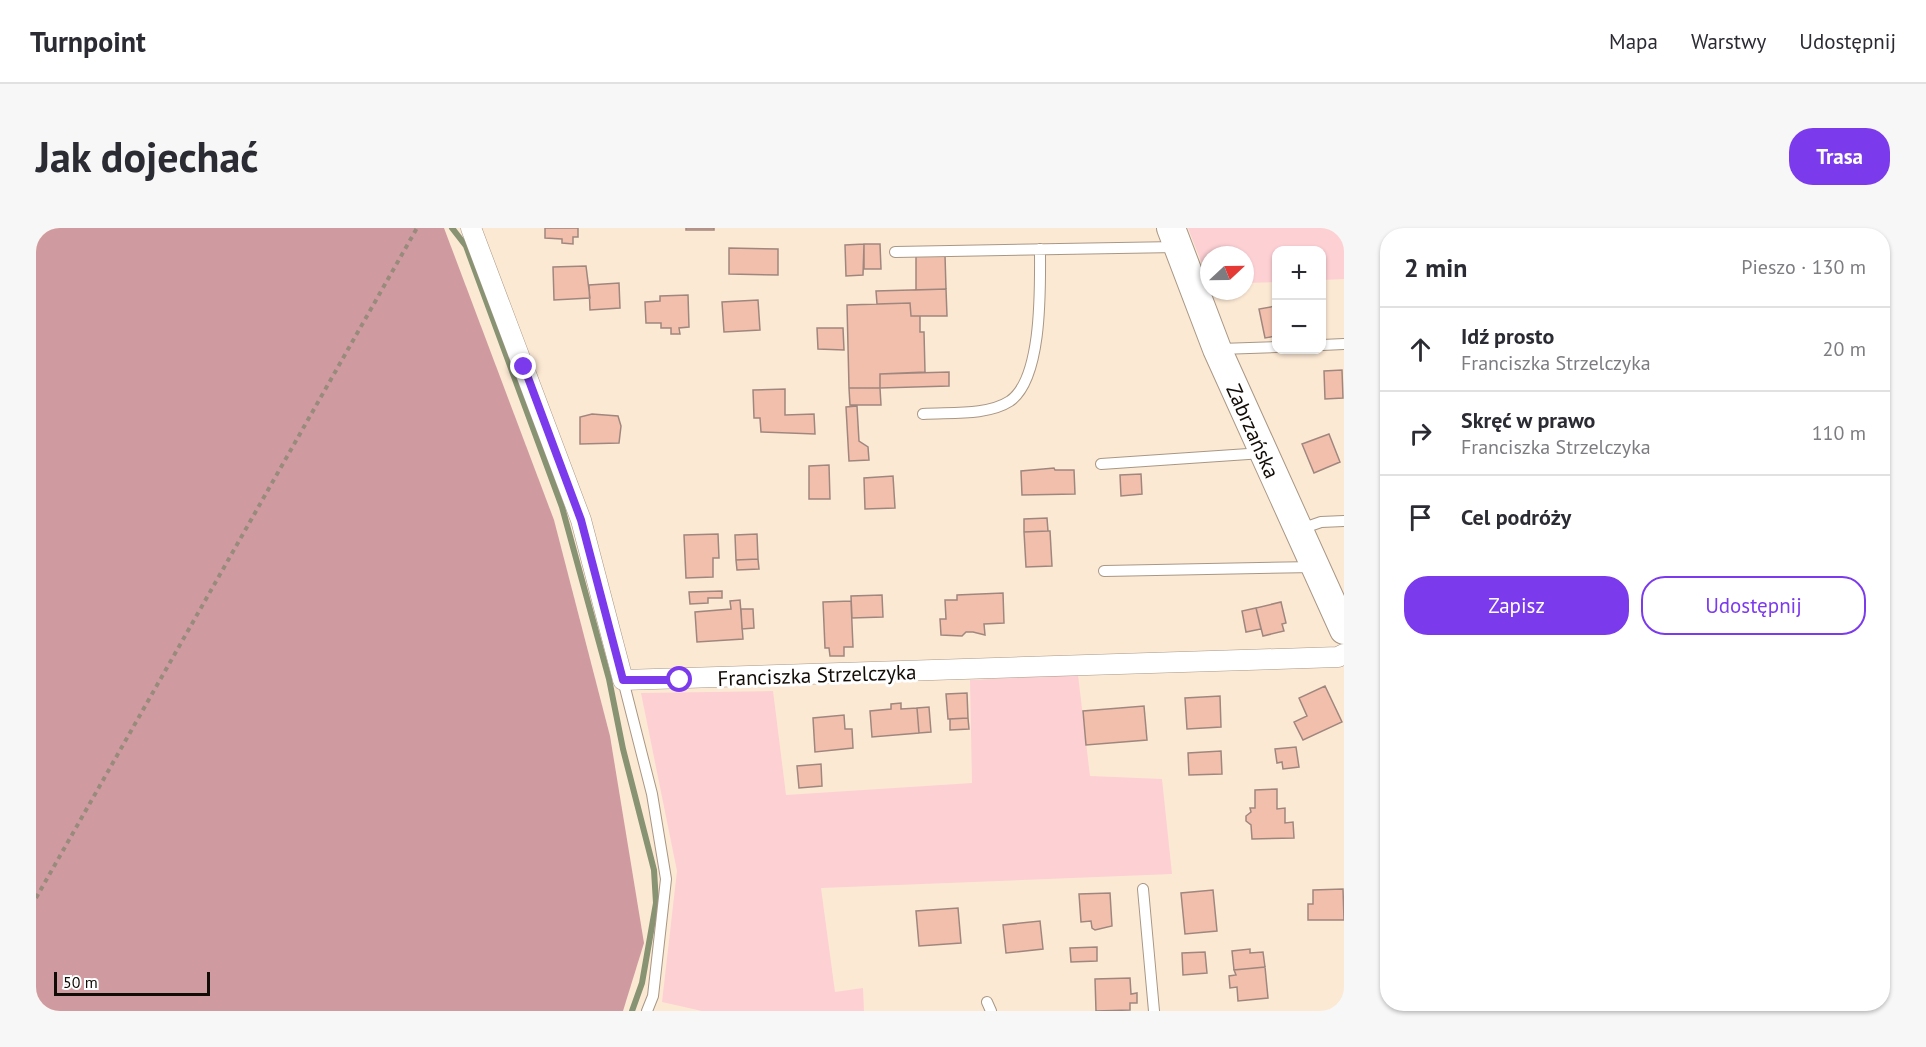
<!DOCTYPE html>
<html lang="pl">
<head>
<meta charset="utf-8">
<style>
  body { margin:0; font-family:"PT Sans",sans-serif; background:#f7f7f7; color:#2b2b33 }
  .controls { position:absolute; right:18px; top:18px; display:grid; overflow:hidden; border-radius:12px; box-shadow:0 2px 4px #0004 }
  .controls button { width:54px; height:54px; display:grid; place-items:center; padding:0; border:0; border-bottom:2px solid #e1e1e2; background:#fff; color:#2b2b33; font:30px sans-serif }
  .compass { position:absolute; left:1164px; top:18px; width:54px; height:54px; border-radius:50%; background:#fff; box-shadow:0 2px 4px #0004; rotate:68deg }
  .scale { position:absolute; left:18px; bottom:15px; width:156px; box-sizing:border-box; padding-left:6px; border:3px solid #120c06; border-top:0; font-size:16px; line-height:21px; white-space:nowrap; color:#120c06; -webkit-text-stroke:4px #fff; paint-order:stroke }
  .stop { position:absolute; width:18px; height:18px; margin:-14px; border:4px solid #7c3aed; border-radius:50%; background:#fff }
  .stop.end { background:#7c3aed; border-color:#fff; box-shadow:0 2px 6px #0008 }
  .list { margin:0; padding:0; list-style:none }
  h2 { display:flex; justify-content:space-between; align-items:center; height:78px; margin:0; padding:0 24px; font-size:26px }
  h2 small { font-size:20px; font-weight:400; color:#7c7c81 }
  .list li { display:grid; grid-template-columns:39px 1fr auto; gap:18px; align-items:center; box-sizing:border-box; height:84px; padding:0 24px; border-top:2px solid #e1e1e2 }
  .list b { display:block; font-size:22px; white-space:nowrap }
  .list p { margin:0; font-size:20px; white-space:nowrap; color:#7c7c81 }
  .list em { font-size:20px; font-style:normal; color:#7c7c81 }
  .actions { display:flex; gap:12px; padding:18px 24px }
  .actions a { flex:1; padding:14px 0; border:2px solid #7c3aed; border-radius:24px; text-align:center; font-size:21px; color:#7c3aed }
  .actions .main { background:#7c3aed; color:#fff }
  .icon { flex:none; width:33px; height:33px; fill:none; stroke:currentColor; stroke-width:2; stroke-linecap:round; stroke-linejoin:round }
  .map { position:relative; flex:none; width:1308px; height:783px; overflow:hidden; border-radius:24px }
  header { display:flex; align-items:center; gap:36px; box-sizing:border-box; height:84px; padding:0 30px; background:#fff; border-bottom:2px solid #e1e1e2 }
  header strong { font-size:28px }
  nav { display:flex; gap:33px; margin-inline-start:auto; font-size:21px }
  .intro { display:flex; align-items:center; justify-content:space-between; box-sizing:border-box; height:144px; padding:0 36px }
  h1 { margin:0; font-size:42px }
  .button { padding:15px 27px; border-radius:24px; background:#7c3aed; color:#fff; font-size:21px; font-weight:700 }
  main { display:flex; gap:36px; padding:0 36px }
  aside { flex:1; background:#fff; border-radius:24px; box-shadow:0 2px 4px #0004 }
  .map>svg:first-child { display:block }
</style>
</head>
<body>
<header>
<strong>Turnpoint</strong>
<nav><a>Mapa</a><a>Warstwy</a><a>Udostępnij</a></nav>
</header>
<div class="intro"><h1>Jak dojechać</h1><a class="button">Trasa</a></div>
<main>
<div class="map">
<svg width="1308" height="783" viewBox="0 0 1308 783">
  <rect width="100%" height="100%" fill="#fce9d4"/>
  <path fill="#fdd0d4" d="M1152,0H1308V51L1286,52V22H1240V54L1209,55V27H1173V54Z
    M1042,447L1054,548L1126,551L1136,646L785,660L799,764L827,760L828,783H666L626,774L641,643L605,465L737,463L750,567L936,555L934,452Z"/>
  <path fill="#d09ba0" d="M0,0H408L518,292L574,508L608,715L587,783H0Z"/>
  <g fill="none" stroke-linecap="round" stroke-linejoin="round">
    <path stroke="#879372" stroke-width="6" d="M416,0L430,18L526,279L573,451L587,521L618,642L620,675L606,755L596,783"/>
  </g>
  <path fill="#f2bfad" stroke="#a0877e" stroke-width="1.5" d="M509,0H542V9H537V16L526,15V11L509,10Z
    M650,0H678V2H650Z
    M828,16H844L845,41H828Z
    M828,16L827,47L810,48L809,17Z
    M693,20L742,21V47L693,46Z
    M909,27L910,61L880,62V28Z
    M550,38L554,70L518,72L517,39Z
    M583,55L584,80L554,82L553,57Z
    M910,61L911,88H875L874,75L841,76L840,63Z
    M652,67L653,99L643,100L644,106H635V100H625V95H610L609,74L624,73V68Z
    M722,72L724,102L688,104L686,74Z
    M874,75L875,88H884V104H888L889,144L844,146V160H813L811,77Z
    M1240,78V108L1229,110L1223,81Z
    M781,100H807L808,122L782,121Z
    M1306,142L1307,170L1289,171L1288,143Z
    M913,144V158L844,160V146Z
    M813,160H844L845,177H814Z
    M749,161V187L778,186L779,206L725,204L724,190H718L717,162Z
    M821,178L823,213L832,219L833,232L813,233L810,179Z
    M556,186L582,188L585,198L583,215L544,216V189Z
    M1293,206L1304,234L1278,245L1266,216Z
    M793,237L794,271H773V238Z
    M1018,240L1019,242H1038L1039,266L986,267L985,243Z
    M1105,246L1106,266L1085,268L1084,247Z
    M857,248L859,280L829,281L828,250Z
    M1011,290L1012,303L988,304V291Z
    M1012,303H1014L1016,338L990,339L988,304Z
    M682,306L683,330H677V349L650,350L648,307Z
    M721,306L722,331L700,332L699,307Z
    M722,331L723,341L701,342L700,332Z
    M686,363V370H672V375L654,376L653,364Z
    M967,365L968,395L948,396L949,407L937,404H930L926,408L905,407L904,391H910L909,372H921V367Z
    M846,367L847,389L816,390L815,368Z
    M704,372L707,411L661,414L659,384L695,381L694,373Z
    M815,373L817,419H808V428H794L793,420H789L787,374Z
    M1245,374L1250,395L1246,396L1248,403L1227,408L1220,380Z
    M1220,380L1225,401L1210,404L1206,383Z
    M705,381H717L718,400L706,401Z
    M1289,458L1306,494L1267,512L1258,494L1271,488L1263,470Z
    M931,465L932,490L912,491L910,466Z
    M1184,468L1185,499L1151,501L1149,470Z
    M865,475V481L881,480L883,505L836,509L834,483L855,481V476Z
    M1108,478L1111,512L1050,517L1047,483Z
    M893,479L895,504L883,505L881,480Z
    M808,487L809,501H816L817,520L779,524L777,490Z
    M932,490L933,501L914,502V491Z
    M1260,519L1263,539L1247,541L1246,534L1241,535L1239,521Z
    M1185,523L1186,546L1153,547L1152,525Z
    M785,536L786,558L763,560L761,538Z
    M1241,561V581L1249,580V595L1257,594L1258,610L1216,611L1215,597L1210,593V588L1215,584L1214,580H1219V562Z
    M1307,661L1308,692H1272V676H1277V662Z
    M1177,662L1181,703L1149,706L1145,665Z
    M1074,665L1076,698L1059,702L1056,700L1055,693L1045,694L1043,666Z
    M922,680L925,715L883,718L880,683Z
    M1004,693L1007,721L970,725L967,697Z
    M1061,719V733L1035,734L1034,720Z
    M1214,721V725L1227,724L1229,739L1198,742L1196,723Z
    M1169,724L1171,745L1147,747L1146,725Z
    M1229,739L1232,770L1202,773L1201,759L1194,760L1193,748L1200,747L1198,742Z
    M1094,750L1095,766L1101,765V775H1094V782L1060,783L1059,751Z"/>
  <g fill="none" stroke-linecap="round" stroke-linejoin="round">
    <g stroke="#a89784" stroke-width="12">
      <path id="lane" d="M859,24L1141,19
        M1286,117L1308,116
        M1184,121L1240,119
        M887,186C913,184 951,188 974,173C1007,150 1004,58 1004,21
        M1065,236L1227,225
        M1262,302L1285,294L1308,293
        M1068,343L1279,339
        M587,452L616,566L630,651L617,768L611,783
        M1107,661L1118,783
        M951,774L955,783"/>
    </g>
    <g stroke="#a89784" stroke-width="21">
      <path id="street" d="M435,0L545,292L587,452L1302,429L1308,426"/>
    </g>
    <g stroke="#a89784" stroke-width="30">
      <path id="secondary" d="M1135,0L1181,121L1308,402"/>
    </g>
    <path stroke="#988b7c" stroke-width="4" stroke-dasharray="4.5 4.5" stroke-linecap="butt" d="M0,670L381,0"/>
    <use href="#lane" stroke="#fff" stroke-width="10"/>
    <use href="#street" stroke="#fff" stroke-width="20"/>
    <use href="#secondary" stroke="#fff" stroke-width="28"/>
  </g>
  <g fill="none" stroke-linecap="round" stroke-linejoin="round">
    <path stroke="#7c3aed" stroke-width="8" d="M488,139L545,292L587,452H644"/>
  </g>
  <g text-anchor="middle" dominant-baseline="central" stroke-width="6" stroke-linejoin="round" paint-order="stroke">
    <g font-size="21" fill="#120c06" stroke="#fff">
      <text transform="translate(1217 203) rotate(66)">Zabrzańska</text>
      <text transform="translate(781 447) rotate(-2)">Franciszka Strzelczyka</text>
    </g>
  </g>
</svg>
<div class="controls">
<button>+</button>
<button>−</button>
</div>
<svg class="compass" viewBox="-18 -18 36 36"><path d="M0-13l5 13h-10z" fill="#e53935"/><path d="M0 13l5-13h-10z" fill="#7c7c81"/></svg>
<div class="scale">50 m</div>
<div class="stop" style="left:644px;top:452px"></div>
<div class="stop end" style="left:488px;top:139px"></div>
</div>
<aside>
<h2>2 min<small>Pieszo · 130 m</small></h2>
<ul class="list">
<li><svg class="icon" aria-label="ahead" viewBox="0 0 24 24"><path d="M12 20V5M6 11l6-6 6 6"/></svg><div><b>Idź prosto</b><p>Franciszka Strzelczyka</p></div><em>20 m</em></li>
<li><svg class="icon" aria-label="right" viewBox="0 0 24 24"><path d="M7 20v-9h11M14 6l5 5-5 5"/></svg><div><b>Skręć w prawo</b><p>Franciszka Strzelczyka</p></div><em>110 m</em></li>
<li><svg class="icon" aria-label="arrive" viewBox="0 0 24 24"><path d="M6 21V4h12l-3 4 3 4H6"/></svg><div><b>Cel podróży</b></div></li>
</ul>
<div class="actions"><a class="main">Zapisz</a><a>Udostępnij</a></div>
</aside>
</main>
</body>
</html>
